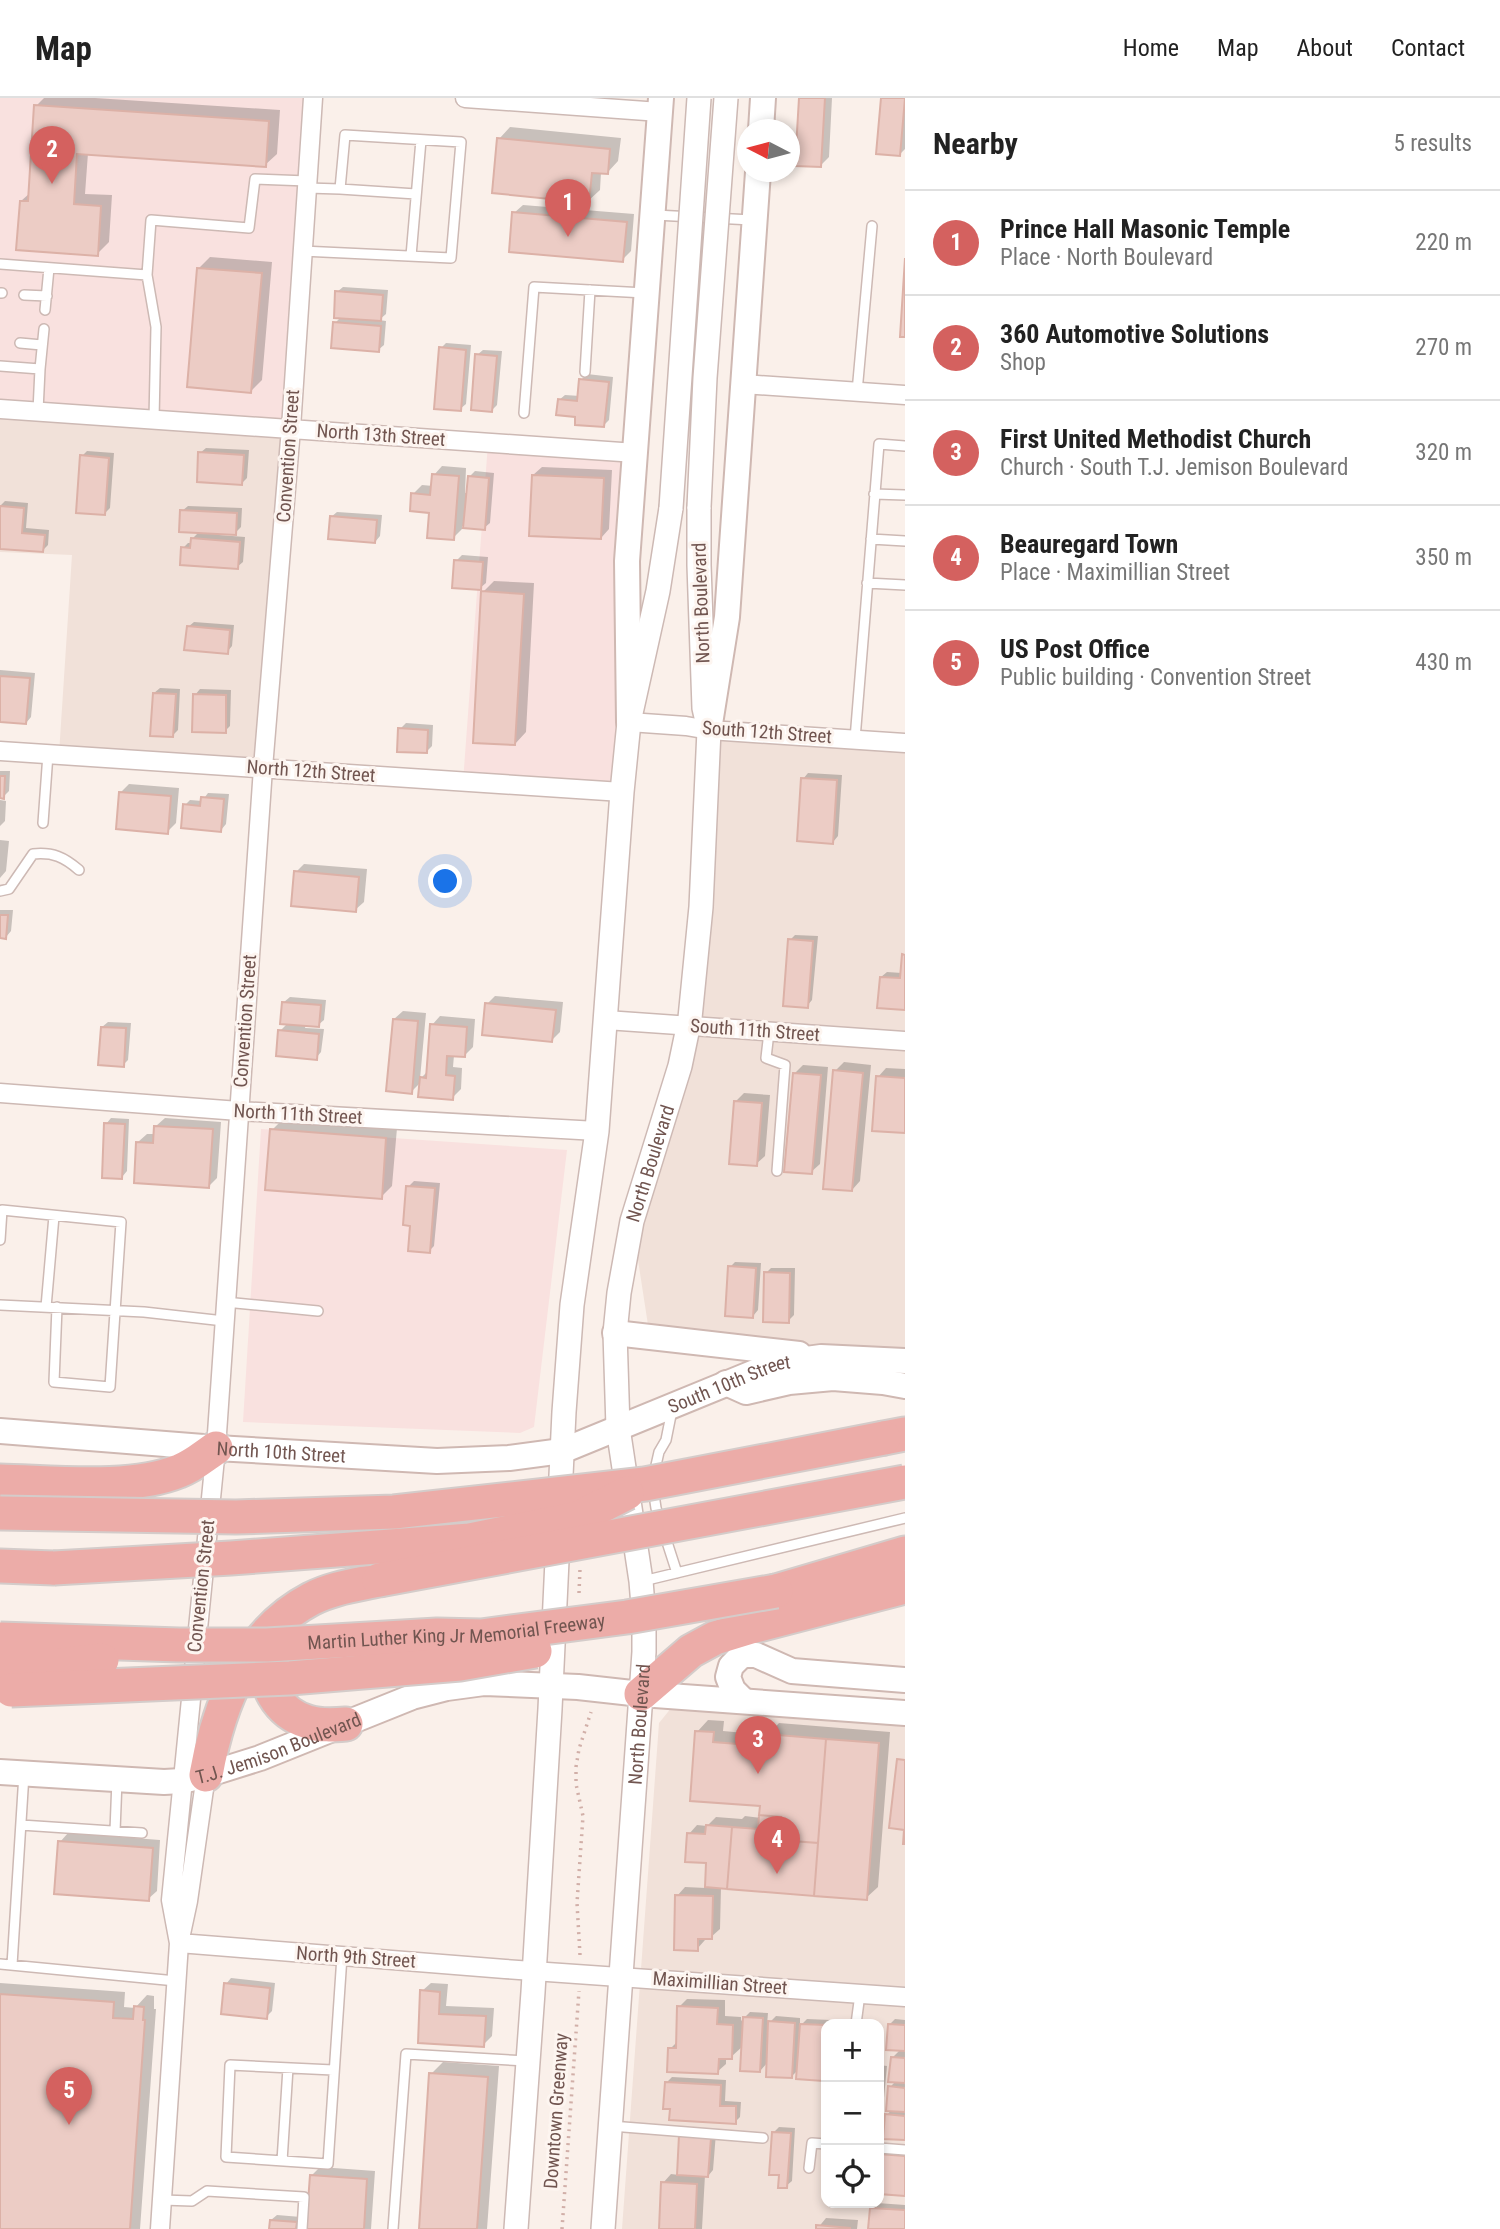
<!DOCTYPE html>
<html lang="en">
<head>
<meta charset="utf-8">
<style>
  body { margin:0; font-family:"Roboto Condensed",sans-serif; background:#f6f6f6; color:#222 }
  .controls { position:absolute; right:21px; bottom:21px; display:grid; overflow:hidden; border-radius:14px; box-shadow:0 4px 10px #0003 }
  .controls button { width:63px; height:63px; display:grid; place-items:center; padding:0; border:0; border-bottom:2px solid #e0e0e0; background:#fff; color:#222; font:35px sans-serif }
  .compass { position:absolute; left:737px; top:21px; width:63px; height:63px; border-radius:50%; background:#fff; box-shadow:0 4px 10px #0003; rotate:276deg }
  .you { position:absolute; left:446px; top:784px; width:24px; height:24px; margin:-18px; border:5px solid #fff; border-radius:50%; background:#1a73e8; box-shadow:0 0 0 10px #1a73e833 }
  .badge { display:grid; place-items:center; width:46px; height:46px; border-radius:50%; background:#d4615f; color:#fff; font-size:23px; font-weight:700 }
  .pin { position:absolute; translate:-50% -58px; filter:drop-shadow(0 2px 4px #0008) }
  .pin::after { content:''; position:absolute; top:37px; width:24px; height:21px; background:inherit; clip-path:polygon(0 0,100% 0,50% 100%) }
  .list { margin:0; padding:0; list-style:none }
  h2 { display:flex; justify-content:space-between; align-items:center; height:91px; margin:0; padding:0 28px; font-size:30px }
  h2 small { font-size:23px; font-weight:400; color:#767676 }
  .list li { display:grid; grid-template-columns:46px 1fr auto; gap:21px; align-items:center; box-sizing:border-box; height:105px; padding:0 28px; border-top:2px solid #e0e0e0 }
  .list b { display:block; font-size:26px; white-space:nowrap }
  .list p { margin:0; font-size:23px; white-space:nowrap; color:#767676 }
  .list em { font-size:23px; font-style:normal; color:#767676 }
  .icon { flex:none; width:38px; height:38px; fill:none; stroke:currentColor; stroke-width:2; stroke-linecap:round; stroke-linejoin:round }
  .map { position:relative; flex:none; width:905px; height:2131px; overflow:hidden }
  header { display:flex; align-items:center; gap:42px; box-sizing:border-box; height:98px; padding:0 35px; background:#fff; border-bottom:2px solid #e0e0e0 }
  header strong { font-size:33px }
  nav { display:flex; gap:38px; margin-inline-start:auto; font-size:24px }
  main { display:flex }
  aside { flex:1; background:#fff }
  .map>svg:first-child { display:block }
</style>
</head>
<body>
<header>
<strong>Map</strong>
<nav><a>Home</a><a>Map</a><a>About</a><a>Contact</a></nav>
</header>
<main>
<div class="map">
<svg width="905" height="2131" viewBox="0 0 905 2131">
  <rect width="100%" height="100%" fill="#faf0ea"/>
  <path fill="#f1e1d9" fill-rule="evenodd" d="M0,311L291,330L263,670L59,656L72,457L0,454Z
    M717,630L905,644V1261L650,1240L632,1123L690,920Z
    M672,1609L905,1625V2131H622L659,1625ZM826,1926H879V2105H826Z"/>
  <path fill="#f9e1df" d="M0,0H313L291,330L0,311Z
    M488,345L636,355L622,694L463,684Z
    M261,1031L567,1052L534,1329L520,1335L243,1324Z"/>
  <path fill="#0003" d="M44,0H95L280,12L277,56L265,67L88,55L85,96L112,97L109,144L97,156L21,103L30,95L36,8Z
    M800,0H832L829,59L820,68Z
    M882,0H905V51L900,56Z
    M510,29L621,40L618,63L607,75L601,74L600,92L588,103L499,41Z
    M523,107L634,116L631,153L622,162L514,115Z
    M210,159L272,164L262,282L251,293L199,170Z
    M343,189L388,192L386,216L379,222L386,223L384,247L378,252L335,225L341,219L337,194Z
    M446,245L471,247L466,306L460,311L441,250Z
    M483,252L502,253L497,307L492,312L477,257Z
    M587,276L613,279L609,322L604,327L577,318L559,302L565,297L580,298L581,282Z
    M206,350L249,352L247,380L242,385L200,355Z
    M87,353L114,355L110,410L104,416L82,358Z
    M442,368L466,370L465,395H468L469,379L475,373L494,375L490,425L484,430L462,428V431L453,440L431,413L413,396L422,387L433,388L434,377Z
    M542,369L612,372L609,431L601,440L533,377Z
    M5,403L28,405L26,430L49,432L48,447L43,452L0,449V408Z
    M188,408L242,410L241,429L235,435L219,434V437L245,439L243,464L237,469L183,450L188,445H192V441L200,433L182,413Z
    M337,414L382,417L380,438L375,444L331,419Z
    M462,457L488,459L486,485L480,490L456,463Z
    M494,483L534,485L526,634L515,646L483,494Z
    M194,524L234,527L232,548L227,554L188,529Z
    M0,572L35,575L31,619L26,625L0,622Z
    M160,590L180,591L178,632L172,638L154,595Z
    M200,591L231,592L230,628L225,633L195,597Z
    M406,625L433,627L432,648L426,654L400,631Z
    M0,673H10L9,693L3,699H0Z
    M808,675L842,677L838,738L833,744L803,681Z
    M129,686L179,690L176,725L167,734L120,695Z
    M208,695L229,696L226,726L221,732L185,707L190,702L202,703Z
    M0,702L6,703L5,723L0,728Z
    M0,742L9,743L6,773L0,780Z
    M304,766L367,771L364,804L355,812L296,774Z
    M0,812H13L11,833L6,839L0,838Z
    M795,837L818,838L812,902L807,908L790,842Z
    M905,856V910L881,879L887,874L902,875Z
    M495,898L563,904L560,934L552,942L487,906Z
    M290,899L326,902L324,922L318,927L306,926L305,930L324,931L321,954L316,960L280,933L288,925L284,904Z
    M403,913L426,915L420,981L428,973L432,927L440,918L475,921L473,949L464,958L454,957L453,969L462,970L461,991L452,1000L421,984L411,994L394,921Z
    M108,924L131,925L128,962L123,967L102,929Z
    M844,964L871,967L860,1083L852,1092L835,973Z
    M803,967L828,969L820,1066L811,1074L795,975Z
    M886,970L905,971V1033L878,979Z
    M744,995L770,997L765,1058L756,1066L735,1004Z
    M111,1020L129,1021L127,1073L122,1079L106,1026Z
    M165,1020L221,1024L217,1080L209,1088L138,1044L147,1036H156V1028Z
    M283,1021L397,1030L392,1088L381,1099L272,1032Z
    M414,1083L440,1085L434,1148L429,1153L412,1126L408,1089Z
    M735,1164L761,1165L758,1212L753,1218L730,1169Z
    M771,1170H795L794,1217L788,1223L766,1175Z
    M708,1622L724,1623L723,1633L768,1637L779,1625L890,1634L878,1789L866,1800L721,1789L720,1831L711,1839H705V1842L697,1851L677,1798L685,1789L706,1790L708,1764L689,1736L697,1727L707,1728L716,1719L742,1721L745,1718L761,1720L762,1707L697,1634Z
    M68,1735L160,1742L157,1793L148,1801L60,1744Z
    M231,1880L275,1885L272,1913L266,1919L226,1886Z
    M0,1885L125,1894L124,1909L135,1910L147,1897L154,1898V1911H156L140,2131H0Z
    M431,1885L448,1886L446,1908L494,1910L492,1938L483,1947L419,1944L422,1893Z
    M687,1901L725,1902V1918L741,1919V1923L750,1914L768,1915L767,1927L776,1918L800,1920V1928L807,1921L831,1922V1926H826V1977L822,1981L799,1971L792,1978L768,1964L760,1973L743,1948L731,1959H726V1966L717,1974L670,1951L678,1943L679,1909Z
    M895,1921L905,1922V2040L887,2017L892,2011L890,1989L896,1983L892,1960L901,1951L890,1926Z
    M443,1964L499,1968L487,2131H420L431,1976Z
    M879,1967L887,1968L882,2021L879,2024Z
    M672,1979L726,1982L725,2003L741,2004L740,2019L735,2024L672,2009L667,1984Z
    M779,2029L795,2030L792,2083L786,2088L774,2034Z
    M716,2035L713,2072L708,2078L705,2077L702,2131H660L663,2085L671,2076L679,2077Z
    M879,2048L905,2049V2096L879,2094Z
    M320,2069L375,2073L371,2131H308L311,2078Z
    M877,2105L905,2107V2131H870L872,2110Z
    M277,2117L301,2119L300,2131H271V2122Z
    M826,2120L858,2122L857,2131H817Z"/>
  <path fill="#ecccc5" stroke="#dcb1a7" stroke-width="2" d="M799,0H825L821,69L795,68Z
    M881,0H905L900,58L876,56Z
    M34,7L269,23L266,69L77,56L74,106L101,108L98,158L16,152L20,103H28Z
    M497,40L610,51L608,76L592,75L589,105L492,95Z
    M512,114L627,124L623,164L509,154Z
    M905,160V239H900Z
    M197,170L262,175L251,295L187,289Z
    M335,193L383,197L381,223L334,220Z
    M333,224L381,228L379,254L331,250Z
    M439,249L466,252L461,313L434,311Z
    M475,256L497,258L492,314L471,312Z
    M579,281L609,284L604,329L575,327V319L556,317L558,301L577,303Z
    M198,354L244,357L242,387L197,384Z
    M80,357L109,360L105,417L76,415Z
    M432,376L459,378L454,442L427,440L429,415L410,413L411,395L430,397Z
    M532,377L604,380L601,441L529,438Z
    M468,378L489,380L485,432L463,430Z
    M0,408L24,410L22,435L45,437L43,454L0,451Z
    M180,412L237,415L236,437L179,434Z
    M330,418L377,422L375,445L328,441Z
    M191,440L240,444L238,471L180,467L181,449L190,450Z
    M454,462L483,464L481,492L452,490Z
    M481,493L524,496L515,647L473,645Z
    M187,528L230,532L228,556L184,552Z
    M0,578L30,580L26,626L0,624Z
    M153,595L176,596L173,639L150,638Z
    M193,596L226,597V635L192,634Z
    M398,630L428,632L427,655L397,654Z
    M0,678H5L4,701L0,700Z
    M801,680L837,682L833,746L797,743Z
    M119,694L171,698L168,736L116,731Z
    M201,699L224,701L221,734L181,730L183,706L200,708Z
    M294,773L359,779L356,814L291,808Z
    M0,817H8L6,841L0,840Z
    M788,841L813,843L808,910L783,908Z
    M902,856L905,857V912L877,910L880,879L900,880Z
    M282,904L321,907L319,929L280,926Z
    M485,905L556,912L552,944L482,937Z
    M393,921L418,923L412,996L386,993Z
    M430,926L467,929L465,959L447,958L446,977L455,978L453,1002L418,999L420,979L426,980Z
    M101,929L126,930L124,969L98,967Z
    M278,932L319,936L317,962L276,958Z
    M833,972L863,975L852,1093L823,1091Z
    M793,975L821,977L812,1076L784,1074Z
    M876,978L905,980V1035L872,1033Z
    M734,1003L762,1005L757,1068L729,1066Z
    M104,1025L125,1026L122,1081L102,1080Z
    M154,1028L213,1031L209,1090L134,1085L136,1044L153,1045Z
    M270,1031L386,1040L382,1101L265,1092Z
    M406,1088L435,1090L430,1155L408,1153L410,1128L403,1127Z
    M728,1168L756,1170L753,1220L725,1218Z
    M764,1174L790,1175L789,1225L763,1224Z
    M695,1633L714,1634L713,1644L765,1648L766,1636L826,1641L818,1745L779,1742L781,1719L759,1717L760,1708L690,1703Z
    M826,1641L879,1645L867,1802L814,1798Z
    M897,1661L905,1662V1746H903L904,1732L889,1730Z
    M759,1717L781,1719L779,1742L818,1745L814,1798L727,1791L732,1729L758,1731Z
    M706,1727L732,1729L727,1791L705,1789L706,1765L685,1764L687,1735L705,1736Z
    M58,1743L153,1750L149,1803L54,1796Z
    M675,1797L713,1798L712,1841H698V1853L674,1852Z
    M224,1885L270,1890L267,1921L221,1916Z
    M420,1892L440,1894L439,1916L486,1918L484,1949L418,1945Z
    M0,1896L114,1904L113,1920L133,1921L134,1908L144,1909L143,1922H145L130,2131H0Z
    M677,1908L718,1910L717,1926L733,1927L732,1961H719L718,1976L667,1974L668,1950H676Z
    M743,1919L763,1920L760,1974L740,1973Z
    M768,1923L795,1925L792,1980L766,1979Z
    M800,1926L826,1927L823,1983L796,1981Z
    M888,1926L905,1927V1953L886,1952Z
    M891,1959L905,1960V1985L888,1984Z
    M826,1970V2025L822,2024Z
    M879,1973H883L879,2012Z
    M429,1975L488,1979L477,2131H419Z
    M665,1984L721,1987L720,2008H736V2026L669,2022L670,2011H663Z
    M888,1988L905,1990V2014L886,2013Z
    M885,2016L905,2018V2042L883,2041Z
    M772,2034L791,2035L787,2090H778L779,2077H769Z
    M679,2037L711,2040L708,2079L677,2077Z
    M879,2056L905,2058V2098L879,2096Z
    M310,2077L367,2081L364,2131H306Z
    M661,2084L697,2086L695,2131H659Z
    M870,2110L905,2112V2131H868Z
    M270,2122L297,2124L296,2131H269Z
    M816,2127L851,2130L816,2131Z"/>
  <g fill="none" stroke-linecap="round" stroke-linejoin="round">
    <g stroke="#cdb9b4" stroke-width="12">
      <path id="service" d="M340,91L416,96
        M655,117L752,122
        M302,153L451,160L461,44L345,37L340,91L307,90
        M411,158L421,42
        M0,166L147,177
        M0,195H2
        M24,197L47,198
        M45,212L49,170
        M20,245L42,247
        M0,268L40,271L38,313
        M40,271L44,231
        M585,274L590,192
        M857,294L872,128
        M524,315L534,189L645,195
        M154,321L156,229L147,177L151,122L249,130L255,81L307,83
        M874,396L905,397
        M871,441L905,443
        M867,485L905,487
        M855,641L879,346L905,348
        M43,725L48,656
        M0,793L9,791L33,756C53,754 64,759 79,772
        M769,934L766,960L785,967L777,1073
        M0,1142L2,1112L121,1124L110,1289L54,1284L57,1209
        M225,1204L318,1213
        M0,1207L144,1214L224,1223
        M46,1209L54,1118
        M654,1376L659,1354L666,1342L672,1312
        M653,1390L656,1410L677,1475
        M643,1483L905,1420
        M21,1727L142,1735
        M115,1733L117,1682
        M0,1866L176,1883
        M12,1867L24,1676
        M856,1926L860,1896
        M333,1972L230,1967L226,2059L328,2066L342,1858
        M611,2028L763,2040
        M879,2050L905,2052
        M282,2063L288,1970
        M809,2070L812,2045L826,2046
        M162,2102L192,2103L207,2093L304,2099L302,2131
        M393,2131L406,1956L527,1963"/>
    </g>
    <g stroke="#cdb9b4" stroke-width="21">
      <path id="minor" d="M465,0L660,14
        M743,286L905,297
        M0,311L636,355
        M629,624L686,628L709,632L905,645
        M0,653L622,694
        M606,922L905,943
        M0,995L239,1013L597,1033
        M179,1845L171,1802L216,1350L263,670L291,330L313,0
        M179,1845L505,1871L905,1899
        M160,2131L179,1845L188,1803L206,1677"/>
    </g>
    <g stroke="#cdb9b4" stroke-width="26">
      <g id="tertiary">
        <path d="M516,2131L533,1894L550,1611L564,1314L572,1207L597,1033L622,694L629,624L658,493L671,410"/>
        <path id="s1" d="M603,2131L644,1554V1520L641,1483L618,1330L615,1235L619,1195L632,1123L680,968L690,920L701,809L709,632L704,610L699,467V409"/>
      </g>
    </g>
    <g stroke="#cfb8b2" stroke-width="28">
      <g id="secondary">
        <path d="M761,32L763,0"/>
        <path d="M629,624L627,463L661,0"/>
        <path d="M709,632L727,519L758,74"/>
        <path d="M615,1235L799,1256"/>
        <path d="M726,1285L746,1294L789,1284L833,1280L883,1284L905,1288"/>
        <path id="s2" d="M0,1333L216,1350L437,1363L509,1360L562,1353L777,1265L821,1259L905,1263"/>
        <path d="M743,1602L733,1592L728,1579L731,1568L740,1559L745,1557H756L792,1573L905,1582"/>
        <path id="s3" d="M0,1674L164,1684L182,1683L206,1677L260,1660L412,1599L447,1590L484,1585L578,1589L641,1596L905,1615"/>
      </g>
    </g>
    <g stroke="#d4ccca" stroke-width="37">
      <path id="motorway" d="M884,1340L905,1336
        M0,1383C52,1384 131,1393 179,1373C193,1368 204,1358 216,1350
        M0,1468L54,1470
        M776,1493L905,1455
        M266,1555C262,1585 277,1615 308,1624C320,1628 334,1627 346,1626
        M641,1596L691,1553L715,1540L751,1529L905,1489
        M206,1677C218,1609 246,1535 311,1501C332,1490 356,1487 379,1482"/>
    </g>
    <path stroke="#d1afa8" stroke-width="3.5" stroke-dasharray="2 5" stroke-linecap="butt" d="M579,1495L580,1471
      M580,1857L577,1805L583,1718L576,1686V1669L579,1651L591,1614
      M562,2131L579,1893"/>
    <use href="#service" stroke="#fff" stroke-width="9"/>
    <use href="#minor" stroke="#fff" stroke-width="18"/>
    <use href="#tertiary" stroke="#fff" stroke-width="23"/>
    <use href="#secondary" stroke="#fff" stroke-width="24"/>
    <use href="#motorway" stroke="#ecaca8" stroke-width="33"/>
    <g stroke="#cdb9b4" stroke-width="26" stroke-linecap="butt">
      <path id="tertiary-bridge" d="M699,409L705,280L726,0
        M671,410L699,0"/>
    </g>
    <g stroke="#d4ccca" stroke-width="37" stroke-linecap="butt">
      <g id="motorway-bridge">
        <path d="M0,1415L236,1419L394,1414L645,1386L884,1340"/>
        <path d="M54,1470L231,1460L470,1442L578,1420L627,1395"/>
        <path d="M379,1482L905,1384"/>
        <path id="s4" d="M0,1541L179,1547H267L437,1537L481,1538L627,1519L776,1493"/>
        <path d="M0,1567H59L102,1562"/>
        <path d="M11,1592L290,1580L460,1566L535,1553"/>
      </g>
    </g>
    <use href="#tertiary-bridge" stroke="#fff" stroke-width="23"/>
    <use href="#motorway-bridge" stroke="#ecaca8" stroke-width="33"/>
  </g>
  <g text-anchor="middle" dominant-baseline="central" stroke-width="6" stroke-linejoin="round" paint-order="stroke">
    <g font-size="19" fill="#715550" stroke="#fdf5f0">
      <text transform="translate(381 337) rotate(4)">North 13th Street</text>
      <text transform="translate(288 358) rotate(-86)">Convention Street</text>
      <text transform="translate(701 505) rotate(-92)">North Boulevard</text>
      <text transform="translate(767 634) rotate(4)">South 12th Street</text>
      <text transform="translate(311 673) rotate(4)">North 12th Street</text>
      <text transform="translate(245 923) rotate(-86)">Convention Street</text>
      <text transform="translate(755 932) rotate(4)">South 11th Street</text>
      <text transform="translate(298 1016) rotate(3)">North 11th Street</text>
      <text stroke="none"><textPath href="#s1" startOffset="1073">North Boulevard</textPath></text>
      <text stroke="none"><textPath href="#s2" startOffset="744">South 10th Street</textPath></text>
      <text stroke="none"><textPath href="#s2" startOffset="282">North 10th Street</textPath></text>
      <text transform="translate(201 1488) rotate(-84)">Convention Street</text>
      <text stroke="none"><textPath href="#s4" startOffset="457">Martin Luther King Jr Memorial Freeway</textPath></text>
      <text stroke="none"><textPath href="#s1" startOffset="506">North Boulevard</textPath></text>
      <text stroke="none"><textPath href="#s3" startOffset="284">T.J. Jemison Boulevard</textPath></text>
      <text transform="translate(356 1859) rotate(4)">North 9th Street</text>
      <text transform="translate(720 1885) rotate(4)">Maximillian Street</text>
      <text transform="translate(556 2013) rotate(-86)">Downtown Greenway</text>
    </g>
  </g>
</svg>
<div class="controls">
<button>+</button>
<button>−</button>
<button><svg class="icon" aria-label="locate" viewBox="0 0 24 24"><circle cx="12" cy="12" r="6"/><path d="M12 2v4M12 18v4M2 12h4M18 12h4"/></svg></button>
</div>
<svg class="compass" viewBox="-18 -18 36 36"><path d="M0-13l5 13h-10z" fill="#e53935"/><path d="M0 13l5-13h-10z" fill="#767676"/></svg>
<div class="you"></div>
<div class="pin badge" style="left:568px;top:139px">1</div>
<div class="pin badge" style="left:52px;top:86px">2</div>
<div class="pin badge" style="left:758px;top:1676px">3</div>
<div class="pin badge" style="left:777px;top:1776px">4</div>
<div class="pin badge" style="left:69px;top:2027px">5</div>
</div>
<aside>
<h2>Nearby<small>5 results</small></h2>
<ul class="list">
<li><span class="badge">1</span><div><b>Prince Hall Masonic Temple</b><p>Place · North Boulevard</p></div><em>220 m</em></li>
<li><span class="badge">2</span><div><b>360 Automotive Solutions</b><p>Shop</p></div><em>270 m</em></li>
<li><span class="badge">3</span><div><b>First United Methodist Church</b><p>Church · South T.J. Jemison Boulevard</p></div><em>320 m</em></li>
<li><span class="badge">4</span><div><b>Beauregard Town</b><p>Place · Maximillian Street</p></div><em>350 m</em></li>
<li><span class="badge">5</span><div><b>US Post Office</b><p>Public building · Convention Street</p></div><em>430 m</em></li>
</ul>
</aside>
</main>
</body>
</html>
